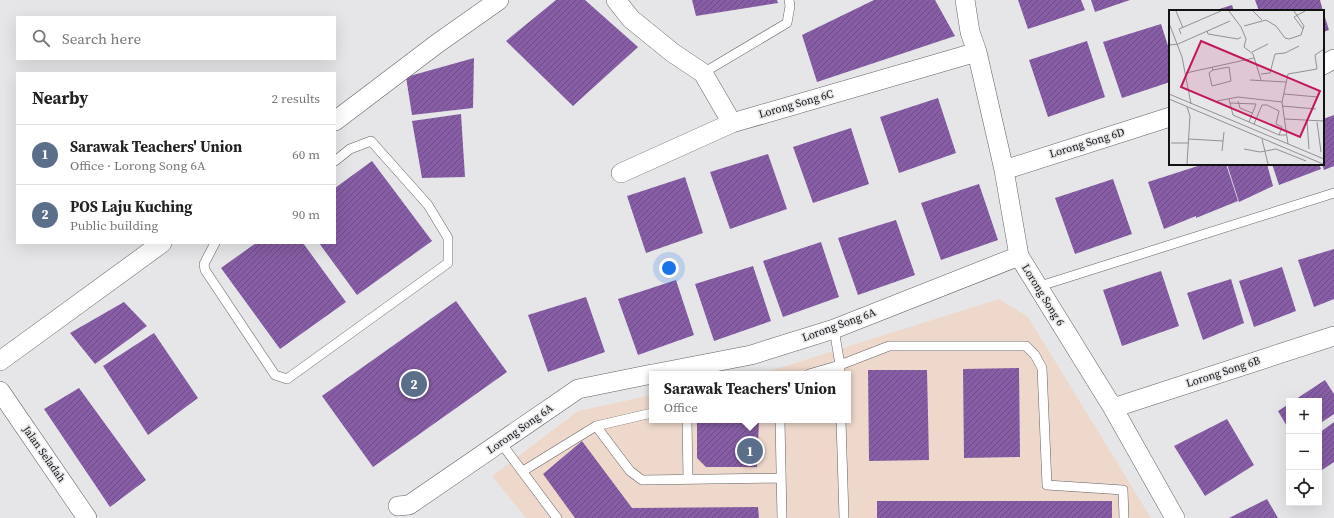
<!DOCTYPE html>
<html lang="en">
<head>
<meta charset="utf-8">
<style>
  body { margin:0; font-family:"Source Serif 4",serif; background:#f6f6f6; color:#222 }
  .controls { position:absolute; right:12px; bottom:12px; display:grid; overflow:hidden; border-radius:0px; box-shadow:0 4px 16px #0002 }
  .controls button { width:36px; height:36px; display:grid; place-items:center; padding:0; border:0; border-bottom:1px solid #e0e0e0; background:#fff; color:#222; font:20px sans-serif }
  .you { position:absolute; left:669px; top:268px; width:14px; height:14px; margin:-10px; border:3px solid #fff; border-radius:50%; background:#1a73e8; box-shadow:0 0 0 6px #1a73e833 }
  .badge { display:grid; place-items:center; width:26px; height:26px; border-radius:50%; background:#0f766e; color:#fff; font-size:13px; font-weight:700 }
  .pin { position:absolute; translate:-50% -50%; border:2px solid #fff; box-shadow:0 1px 4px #0006 }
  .popup { position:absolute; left:649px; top:371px; width:202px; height:52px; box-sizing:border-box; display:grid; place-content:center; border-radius:0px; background:#fff; filter:drop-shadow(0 1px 3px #0005); font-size:13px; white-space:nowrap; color:#767676 }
  .popup b { font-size:15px; color:#222 }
  .popup::after { content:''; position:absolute; left:50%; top:100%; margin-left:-8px; border:8px solid transparent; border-top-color:#fff }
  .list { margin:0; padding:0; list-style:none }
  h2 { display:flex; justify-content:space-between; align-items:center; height:52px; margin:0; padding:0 16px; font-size:17px }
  h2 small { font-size:13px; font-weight:400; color:#767676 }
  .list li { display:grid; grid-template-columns:26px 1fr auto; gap:12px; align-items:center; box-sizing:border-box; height:60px; padding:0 16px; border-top:1px solid #e0e0e0 }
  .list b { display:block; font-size:15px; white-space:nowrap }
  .list p { margin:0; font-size:13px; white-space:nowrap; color:#767676 }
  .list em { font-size:13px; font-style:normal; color:#767676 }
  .icon { flex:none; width:22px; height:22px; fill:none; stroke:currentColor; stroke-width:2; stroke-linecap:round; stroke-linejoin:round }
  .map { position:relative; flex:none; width:1334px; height:518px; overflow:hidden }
  .search { position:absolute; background:#fff; box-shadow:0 4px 16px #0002; left:16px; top:16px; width:320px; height:44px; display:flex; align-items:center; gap:10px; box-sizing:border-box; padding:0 14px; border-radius:0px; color:#767676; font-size:15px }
  .panel { position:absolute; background:#fff; box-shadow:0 4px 16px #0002; left:16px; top:72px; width:320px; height:172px; border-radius:0px }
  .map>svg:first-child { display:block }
</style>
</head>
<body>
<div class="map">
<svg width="1334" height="518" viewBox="0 0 1334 518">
  <defs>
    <pattern id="building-hatch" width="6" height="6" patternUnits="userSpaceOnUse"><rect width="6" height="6" fill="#875ea5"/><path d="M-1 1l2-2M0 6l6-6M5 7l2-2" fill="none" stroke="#6d4c85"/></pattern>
  </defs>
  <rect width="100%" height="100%" fill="#e6e6e9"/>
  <path fill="#eed8cb" d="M999,299L1028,317L1151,518H526L492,476L578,411L652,395V420H848V374H754L773,370Z"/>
  <path fill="url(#building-hatch)" d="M556,0H585L638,47L573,106L506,41Z
    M692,0H777L778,3L696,16Z
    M874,0H935L955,36L817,82L802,35Z
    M1018,0H1081L1085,10L1028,29Z
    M1091,0H1130L1095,12Z
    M1255,0H1320L1323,11H1259Z
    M1232,5L1234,11H1213Z
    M1323,11L1329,30L1323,32Z
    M1161,24L1170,52V82L1122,98L1103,42Z
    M1087,41L1105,97L1048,117L1029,60Z
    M474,58L473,108L412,115L406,77Z
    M938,98L956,153L899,173L880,117Z
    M461,114L465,177L422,178L412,121Z
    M1334,115V166L1324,170L1322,164H1323V119Z
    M851,128L869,184L813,203L793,147Z
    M768,154L787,209L730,229L710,172Z
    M372,161L432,241L357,295L319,243H335V188Z
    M1204,164H1226L1238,201L1196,218V216L1164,229L1148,182Z
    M1227,164H1267L1273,186L1239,202Z
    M1272,164H1319L1321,169L1279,185Z
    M685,177L703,233L646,253L627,196Z
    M1113,179L1132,234L1075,254L1055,198Z
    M979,184L998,240L941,260L921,203Z
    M896,220L915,275L858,295L838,238Z
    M821,242L839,297L783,317L763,261Z
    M256,243H303L346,302L280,349L221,268Z
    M1334,249V299L1314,307L1298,260Z
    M753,266L771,321L714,341L695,284Z
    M1282,267L1296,311L1254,327L1239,281Z
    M1161,271L1179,326L1122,346L1103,290Z
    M1231,279L1244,323L1203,340L1187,293Z
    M676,280L694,335L638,355L618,299Z
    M586,297L605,352L548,372L528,315Z
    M456,301L507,372L373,467L322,396Z
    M124,302L147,326L95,364L70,333Z
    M154,333L198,398L148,435L103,366Z
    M1019,368L1020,457L964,458L963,369Z
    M868,370H927L929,460L869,461Z
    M1325,380L1334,394V414L1319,424V401H1293Z
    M79,388L146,480L110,507L44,409Z
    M1289,404V430L1278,411Z
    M1227,419L1254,465L1205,496L1174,446Z
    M697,420H759L757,467H706L697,458Z
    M1334,422V462L1322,470L1319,465V433Z
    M582,441L632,508L758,507L759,518H575L543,474Z
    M1267,499L1278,518H1229Z
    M877,501H1112V518H877Z"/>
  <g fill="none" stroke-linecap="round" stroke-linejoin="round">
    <g stroke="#626164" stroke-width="10">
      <path id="service" d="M703,73L787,23L790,6L789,0
        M215,243L204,264L205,270L275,375L287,379L448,263V238L428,205L371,141L350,149L335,161
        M1037,287L1334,193
        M809,374L840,365L834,329
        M840,374V365L889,346H1026L1035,355L1042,368L1047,485L1123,490L1124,518
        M687,420L688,479
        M780,420L782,518
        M841,420L844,518
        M596,426L630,471L642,480L781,478
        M501,443L557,518
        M523,471L596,426L652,413"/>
    </g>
    <g stroke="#626164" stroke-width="20">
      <path id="minor" d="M616,0L631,19L673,53L703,73L732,123
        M965,0L970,32L977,52L1004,170L1019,256L1113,408L1175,518
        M1323,65L1334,59
        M335,121L438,43L499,0
        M1004,170L1170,117
        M621,173L732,123L977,52
        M0,361L162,243
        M653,374L751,355L834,329L1019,256
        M0,391L87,518
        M1113,408L1334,336
        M398,506L409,505L578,389L652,374"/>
    </g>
    <use href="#service" stroke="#fff" stroke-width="9"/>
    <use href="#minor" stroke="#fff" stroke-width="19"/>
  </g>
  <g text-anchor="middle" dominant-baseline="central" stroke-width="3" stroke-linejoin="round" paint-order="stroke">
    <g font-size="11" fill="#121213" stroke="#e6e6e9">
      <text transform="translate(796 104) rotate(-16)">Lorong Song 6C</text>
      <text transform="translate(1087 143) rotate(-17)">Lorong Song 6D</text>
      <text transform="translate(1043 295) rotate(58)">Lorong Song 6</text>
      <text transform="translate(839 325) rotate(-20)">Lorong Song 6A</text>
      <text transform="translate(1223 372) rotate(-18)">Lorong Song 6B</text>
      <text transform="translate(520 429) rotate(-35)">Lorong Song 6A</text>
      <text transform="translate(44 454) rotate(55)">Jalan Seladah</text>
    </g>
  </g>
  <g transform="translate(1169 10)">
    <rect width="155" height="155" fill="#e6e6e9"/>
    <path fill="none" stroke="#919193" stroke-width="1" d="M7,1L14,18M60,1L72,17L77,29L75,37L84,44L92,70M84,1L93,10M0,13L13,47L22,94M75,16L97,10L107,16L116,28L120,29L132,25L135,16L125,1M134,19L125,7L136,1M38,21L39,24L69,29L72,27M12,24L10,19L52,1M0,30L1,35L9,34L61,11M83,42L99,34M43,57L44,60L60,57L62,71L43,76L40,63L44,60M17,63L85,48M92,64L101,63L106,44L116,43L130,36M81,70L117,72M0,84L155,149M115,84L149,87M0,89L154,154M60,89L64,105L110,125H117M48,91L69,87L113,92M69,91L71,98L83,103M61,93L87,94L80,112M113,96L147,99M116,109L155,111M138,111L140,139M148,112L152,142M85,114L93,95H98L110,101L107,114L113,117L110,125M20,129L54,131M93,129L99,154M2,133H20M119,134L113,92L119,64L148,59L146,45L155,39M75,139L91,142L107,139L137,151M53,141L55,122M18,154L21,106L18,97"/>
    <path fill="#c2185b" fill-opacity="0.15" stroke="#c2185b" stroke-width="2" d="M32,31L151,81L131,127L12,77Z"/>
    <rect width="155" height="155" fill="none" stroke="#121213" stroke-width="2"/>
  </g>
</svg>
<div class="controls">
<button>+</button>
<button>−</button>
<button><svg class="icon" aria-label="locate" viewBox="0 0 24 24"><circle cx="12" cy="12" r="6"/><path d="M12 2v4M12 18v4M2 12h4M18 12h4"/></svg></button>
</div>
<div class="you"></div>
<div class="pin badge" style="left:750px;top:451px;background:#5c6f8a">1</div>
<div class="popup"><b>Sarawak Teachers' Union</b>Office</div>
<div class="pin badge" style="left:414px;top:384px;background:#5c6f8a">2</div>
<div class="search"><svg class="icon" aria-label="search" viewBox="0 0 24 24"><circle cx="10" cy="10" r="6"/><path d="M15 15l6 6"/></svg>Search here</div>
<section class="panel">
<h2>Nearby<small>2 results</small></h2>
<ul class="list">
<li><span class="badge" style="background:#5c6f8a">1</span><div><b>Sarawak Teachers' Union</b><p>Office · Lorong Song 6A</p></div><em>60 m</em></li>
<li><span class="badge" style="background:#5c6f8a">2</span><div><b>POS Laju Kuching</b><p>Public building</p></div><em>90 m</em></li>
</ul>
</section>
</div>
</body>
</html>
